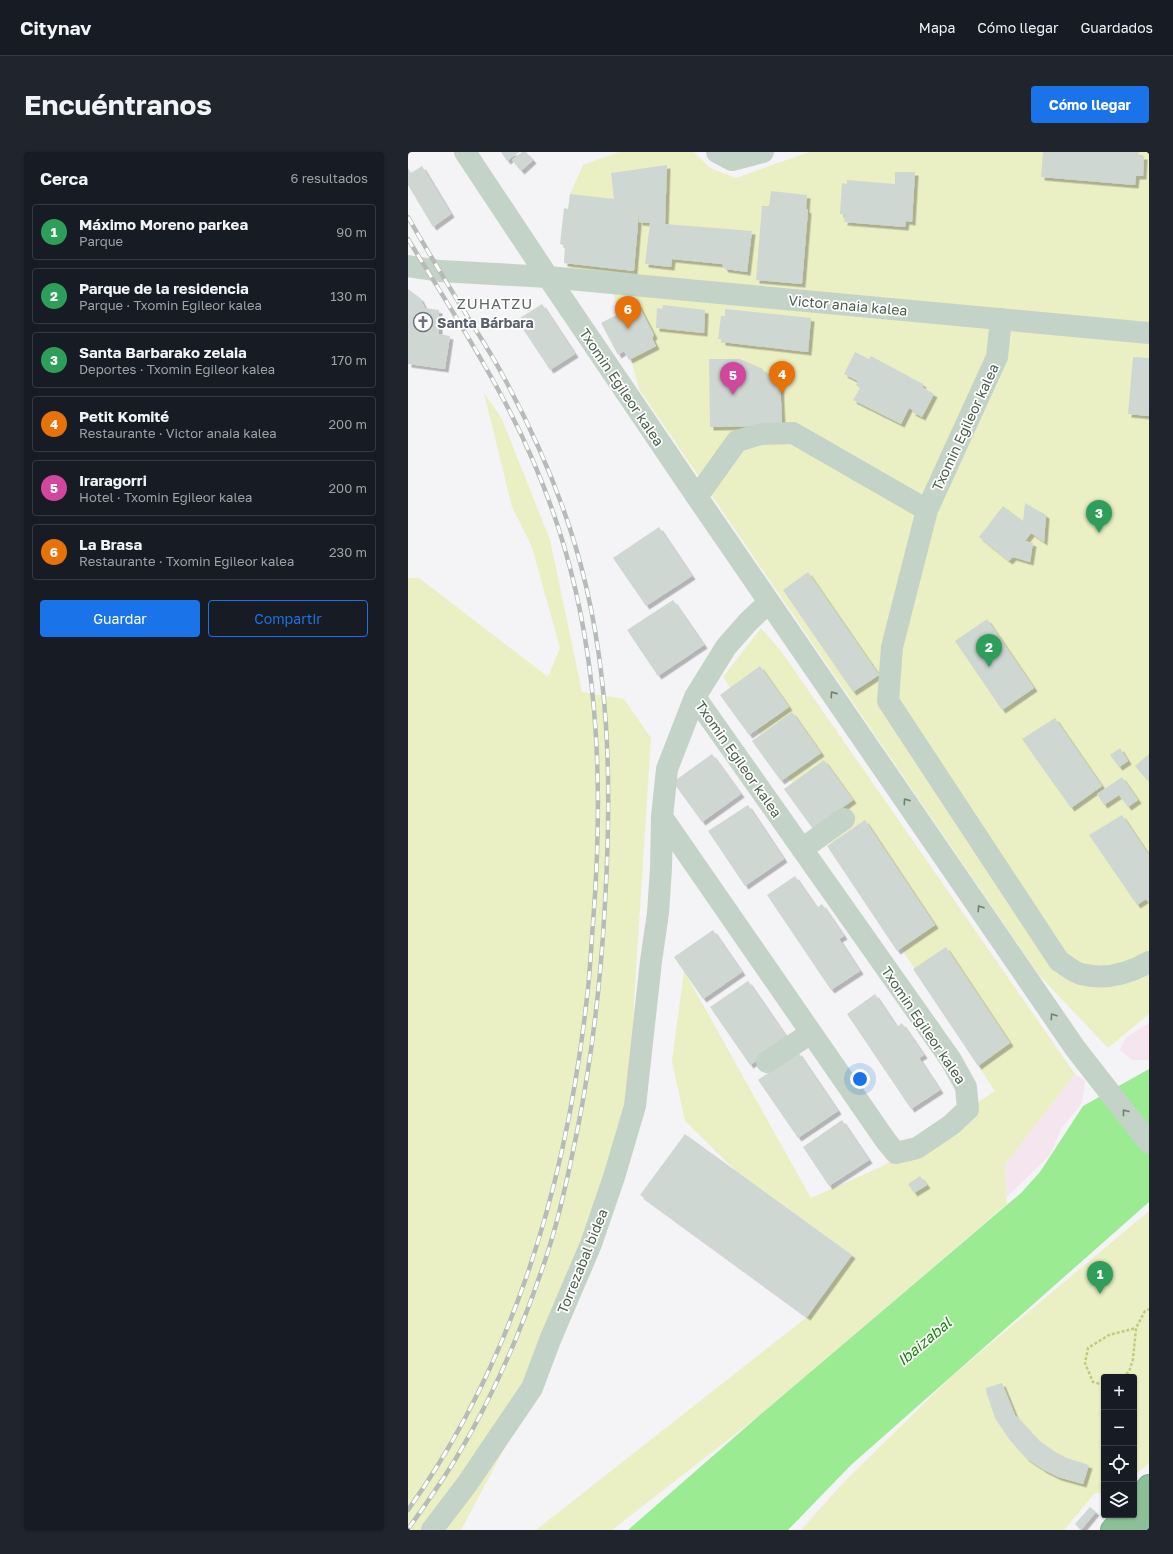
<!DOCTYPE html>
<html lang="es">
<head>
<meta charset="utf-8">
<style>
  body { margin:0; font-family:"Golos Text",sans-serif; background:#20242c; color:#f1f3f6 }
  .controls { position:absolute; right:12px; bottom:12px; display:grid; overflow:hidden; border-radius:4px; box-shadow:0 1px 3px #0004 }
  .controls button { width:36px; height:36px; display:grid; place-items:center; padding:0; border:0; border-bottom:1px solid #363941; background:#171b24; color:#f1f3f6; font:20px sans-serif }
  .you { position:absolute; left:452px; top:927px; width:14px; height:14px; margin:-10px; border:3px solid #fff; border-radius:50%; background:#1a73e8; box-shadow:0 0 0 6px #1a73e833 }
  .badge { display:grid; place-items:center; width:26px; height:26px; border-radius:50%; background:#1a73e8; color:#fff; font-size:13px; font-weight:700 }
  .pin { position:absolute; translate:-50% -33px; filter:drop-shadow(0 1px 2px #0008) }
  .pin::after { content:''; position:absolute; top:21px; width:14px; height:12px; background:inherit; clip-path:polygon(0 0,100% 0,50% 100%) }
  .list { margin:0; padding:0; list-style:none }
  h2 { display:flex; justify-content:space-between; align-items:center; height:52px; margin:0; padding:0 16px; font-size:17px }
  h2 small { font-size:13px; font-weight:400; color:#9ea1a6 }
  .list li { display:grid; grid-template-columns:26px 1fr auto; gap:12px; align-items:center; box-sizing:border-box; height:56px; margin:0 8px 8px; padding:0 8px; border:1px solid #363941; border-radius:4px }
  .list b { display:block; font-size:15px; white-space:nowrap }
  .list p { margin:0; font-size:13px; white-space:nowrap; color:#9ea1a6 }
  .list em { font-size:13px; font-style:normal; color:#9ea1a6 }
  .actions { display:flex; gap:8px; padding:12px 16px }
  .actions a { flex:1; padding:9px 0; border:1px solid #1a73e8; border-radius:4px; text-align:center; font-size:14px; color:#1a73e8 }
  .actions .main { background:#1a73e8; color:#fff }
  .icon { flex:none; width:22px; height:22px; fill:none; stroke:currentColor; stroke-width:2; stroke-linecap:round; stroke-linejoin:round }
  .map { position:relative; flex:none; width:741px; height:1378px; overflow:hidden; border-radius:4px }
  header { display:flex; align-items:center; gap:24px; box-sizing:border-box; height:56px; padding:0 20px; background:#171b24; border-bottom:1px solid #363941 }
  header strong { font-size:19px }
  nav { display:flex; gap:22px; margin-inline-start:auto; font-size:14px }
  .intro { display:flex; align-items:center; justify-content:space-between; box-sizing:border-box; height:96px; padding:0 24px }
  h1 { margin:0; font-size:28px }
  .button { padding:10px 18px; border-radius:4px; background:#1a73e8; color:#fff; font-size:14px; font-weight:700 }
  main { display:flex; gap:24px; padding:0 24px }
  aside { flex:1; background:#171b24; border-radius:4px; box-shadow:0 1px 3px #0004 }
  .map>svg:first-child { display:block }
</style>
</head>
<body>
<header>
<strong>Citynav</strong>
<nav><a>Mapa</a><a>Cómo llegar</a><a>Guardados</a></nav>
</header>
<div class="intro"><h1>Encuéntranos</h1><a class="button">Cómo llegar</a></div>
<main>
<aside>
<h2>Cerca<small>6 resultados</small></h2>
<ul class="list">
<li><span class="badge" style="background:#2e9e5b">1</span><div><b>Máximo Moreno parkea</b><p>Parque</p></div><em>90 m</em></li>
<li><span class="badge" style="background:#2e9e5b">2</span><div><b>Parque de la residencia</b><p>Parque · Txomin Egileor kalea</p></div><em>130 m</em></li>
<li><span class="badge" style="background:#2e9e5b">3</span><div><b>Santa Barbarako zelaia</b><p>Deportes · Txomin Egileor kalea</p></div><em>170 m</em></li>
<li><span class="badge" style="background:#e8710a">4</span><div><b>Petit Komité</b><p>Restaurante · Victor anaia kalea</p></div><em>200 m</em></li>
<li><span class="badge" style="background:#d1479c">5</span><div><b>Iraragorri</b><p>Hotel · Txomin Egileor kalea</p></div><em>200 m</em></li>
<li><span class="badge" style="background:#e8710a">6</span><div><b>La Brasa</b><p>Restaurante · Txomin Egileor kalea</p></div><em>230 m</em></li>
</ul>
<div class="actions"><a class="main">Guardar</a><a>Compartir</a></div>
</aside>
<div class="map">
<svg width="741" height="1378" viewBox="0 0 741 1378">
  <defs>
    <filter id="shadow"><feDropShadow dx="3.5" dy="3.5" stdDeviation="0" flood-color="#0004"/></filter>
  </defs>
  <rect width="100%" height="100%" fill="#f4f3f5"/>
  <path fill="#ebefc4" d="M211,0H286L302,16L328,26L401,0H741V862L700,896L630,822L231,237L206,143L156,111L162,42L175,13Z
    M76,241L94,267L142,388L174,540L216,547L243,586L226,849L222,998L143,1209L53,1378H0V426H11L140,525L152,496L124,395L104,355Z
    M353,476L373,499L667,922L597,1013L599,1052L353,1262L204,1378H128L399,1165L444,1103L329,1020L277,969L264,909L276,819L403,1046L475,1014L587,939L315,525Z
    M741,1059V1311L726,1324V1225H696V1340L686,1342L656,1378H393L435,1331L543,1225Z"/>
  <path fill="#f4e5ee" d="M741,871V908H724L712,898L717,886Z
    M667,922L677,929L674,951L653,977L642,1003L599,1045L597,1013Z"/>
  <path fill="#9aeb92" d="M741,917V1050L443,1313L380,1378H220L353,1262L613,1041L632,1020L675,954Z"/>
  <path fill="#cfd7d2" filter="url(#shadow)" d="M93,0H111L99,9Z
    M114,0H118L125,8L113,19L104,8Z
    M635,0H731L730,4H736L735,24H728L727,33L633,25Z
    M259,13L257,72L344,79L339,120L317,117L314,112L264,107L263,115L237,112L242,71L231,70V59L226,119L156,111L157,94L152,92L156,56L160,57L162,42L206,47L203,21Z
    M14,14L43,62L25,75L0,33V16L3,21Z
    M487,20H507L504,70L498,69L497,75L436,70L437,63L432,62L434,31L439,32V28L487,32Z
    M363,39L399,43L398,57L400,58L394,132L348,128L354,54H361Z
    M0,137L12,146L17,156L31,158V182L42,184L37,217L0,212Z
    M134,152L167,202L142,218L109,168Z
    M230,152L246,183L244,186L248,194L221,208L216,199L210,203L193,171Z
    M255,153L297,158L296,181L248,176L249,156L254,157Z
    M317,157L403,166L400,200L314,190V187H310L313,164H317Z
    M447,200L461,207L463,204L515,232L514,235L526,242L514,265L504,260L505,258L501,256L493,272L445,248L452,236L448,233L450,229L436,222Z
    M725,205L741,206V264L720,262Z
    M301,207H332L355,217V219L372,226L374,271L357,274L302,275Z
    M617,351L638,363L636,390L623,381L617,389L625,391L622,410L605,405L601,409L571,385L595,354L615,369Z
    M251,375L284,424L238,454L205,406Z
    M400,420L471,523L445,540L375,438Z
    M265,448L296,493L250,524L219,478Z
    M579,467L626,536L594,558L547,489Z
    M352,514L381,555L341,583L312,543Z
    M384,560L413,601L373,629L344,589Z
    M647,566L694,634L663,656L614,587Z
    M712,596L720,609L711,615L702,603Z
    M304,602L333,642L294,670L265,630Z
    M741,602V630L727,614Z
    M416,608L445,648L405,677L376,637Z
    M714,625L730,648L720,655L711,643L696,653L689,642Z
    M340,653L376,707L337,734L300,679Z
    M714,663L741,703V751L738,747L729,753L681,683Z
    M457,668L527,773L489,799L419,694Z
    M387,724L409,756L414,752L436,784L431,787L452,819L423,838L359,743Z
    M305,778L334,820L295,847L266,805Z
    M538,795L602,891L570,914L505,817Z
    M340,829L380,887L342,913L302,855Z
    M467,842L489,875L494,871L516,903L511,906L532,938L503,957L439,862Z
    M390,900L430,959L390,986L350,928Z
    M434,968L461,1008L421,1034L395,995Z
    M277,982L444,1103L399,1165L232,1043Z
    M512,1024L519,1033L506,1041L500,1032Z
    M594,1231L607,1263L630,1288L649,1301L659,1306L681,1313L675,1332L650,1325L636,1318L618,1306L601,1287L587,1266L579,1242L578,1236Z
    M682,1355L688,1360L673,1378L667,1372Z"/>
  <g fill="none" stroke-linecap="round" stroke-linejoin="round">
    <g stroke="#77ab83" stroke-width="24">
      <path id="highway" d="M726,1352L741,1334
        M704,1378L717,1363
        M724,1378L741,1358"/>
    </g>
    <path stroke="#bccd7c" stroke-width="2.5" stroke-dasharray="3 2" stroke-linecap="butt" d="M714,1225L721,1220L725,1207L728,1176L737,1159L741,1157
      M696,1233L685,1230L677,1211L680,1196L701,1183L728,1176"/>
    <path stroke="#c4d3c7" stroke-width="22" d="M57,0L140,125L289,345L667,896L741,991
      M309,0L324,8L355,0
      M0,114L32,119L140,125L741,181
      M593,167L589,205L519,358L484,495L480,549L651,809C658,813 665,820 673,822C696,828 720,822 741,810
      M289,345L329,289L353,282L385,281L519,358
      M254,665L478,989L488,1001L509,996L543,973L560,957L558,935L543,908L287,545
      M394,697L436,667
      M359,910L403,881
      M24,1378L59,1332L124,1236L142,1188L183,1092L206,1025L227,954L243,809L250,761L253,716L254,665L259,617L287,545L318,495L340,470L361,450"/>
    <use href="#highway" stroke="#8cbf97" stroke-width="22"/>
    <g stroke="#b5bcb7" stroke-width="4.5">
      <path id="rail" d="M0,65C19,98 38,130 58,162C70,182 83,201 94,222C124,277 150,335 168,396C202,511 204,632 197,751C193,828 184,905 169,980C159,1028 149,1077 132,1123C110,1187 82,1250 47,1308C32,1332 16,1355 0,1377
        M0,87C34,143 70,198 100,256C123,300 142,347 156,394C192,516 195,645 185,771C183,796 182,821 179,845C159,1028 107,1208 0,1358"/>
    </g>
    <use href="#rail" stroke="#fff" stroke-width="3" stroke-dasharray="9" stroke-linecap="butt"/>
  </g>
  <defs><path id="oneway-chevron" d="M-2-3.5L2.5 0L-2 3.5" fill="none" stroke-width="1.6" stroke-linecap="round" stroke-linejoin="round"/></defs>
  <g stroke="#6f8272">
    <use href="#oneway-chevron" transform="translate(425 542) rotate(-125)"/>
    <use href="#oneway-chevron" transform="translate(498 649) rotate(-125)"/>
    <use href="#oneway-chevron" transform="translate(572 756) rotate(-124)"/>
    <use href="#oneway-chevron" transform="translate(645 864) rotate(-124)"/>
    <use href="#oneway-chevron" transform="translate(717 960) rotate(-128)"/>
  </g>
  <defs>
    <g id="church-ring" transform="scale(1)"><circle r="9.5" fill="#fff" stroke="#6b7280" stroke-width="1.5"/><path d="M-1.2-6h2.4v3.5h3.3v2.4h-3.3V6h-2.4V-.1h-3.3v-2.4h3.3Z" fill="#6b7280"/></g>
  </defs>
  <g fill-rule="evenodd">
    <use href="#church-ring" x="15" y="170"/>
  </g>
  <g text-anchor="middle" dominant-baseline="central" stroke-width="3.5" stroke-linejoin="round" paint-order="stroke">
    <g font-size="14" fill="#4a604e" stroke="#fff">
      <text transform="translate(440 153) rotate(5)">Victor anaia kalea</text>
      <text transform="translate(214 235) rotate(56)">Txomin Egileor kalea</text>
      <text transform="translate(557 275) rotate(-65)">Txomin Egileor kalea</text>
      <text transform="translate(331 607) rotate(55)">Txomin Egileor kalea</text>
      <text transform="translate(516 873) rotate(56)">Txomin Egileor kalea</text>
      <text transform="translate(174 1109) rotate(-68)">Torrezabal bidea</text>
    </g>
    <g font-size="14" font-weight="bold" fill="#5b616d" stroke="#fff" text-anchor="start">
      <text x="29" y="170">Santa Bárbara</text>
    </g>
    <g font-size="15" letter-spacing="1" fill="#5f6761" stroke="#fff">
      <text x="87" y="151">ZUHATZU</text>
    </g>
    <g font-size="15" font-style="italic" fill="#1a8610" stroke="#fff">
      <text transform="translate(516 1189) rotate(-40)">Ibaizabal</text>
    </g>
  </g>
</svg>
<div class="controls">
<button>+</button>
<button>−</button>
<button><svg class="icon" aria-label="locate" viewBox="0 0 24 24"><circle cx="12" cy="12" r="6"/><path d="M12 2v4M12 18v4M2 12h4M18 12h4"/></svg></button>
<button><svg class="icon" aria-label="layers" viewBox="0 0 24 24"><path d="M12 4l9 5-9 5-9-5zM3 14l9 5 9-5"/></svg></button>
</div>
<div class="you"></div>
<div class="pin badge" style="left:692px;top:1142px;background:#2e9e5b">1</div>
<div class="pin badge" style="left:581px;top:515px;background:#2e9e5b">2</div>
<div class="pin badge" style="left:691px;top:381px;background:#2e9e5b">3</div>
<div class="pin badge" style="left:374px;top:242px;background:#e8710a">4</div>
<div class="pin badge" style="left:325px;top:243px;background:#d1479c">5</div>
<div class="pin badge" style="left:220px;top:177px;background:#e8710a">6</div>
</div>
</main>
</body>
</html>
